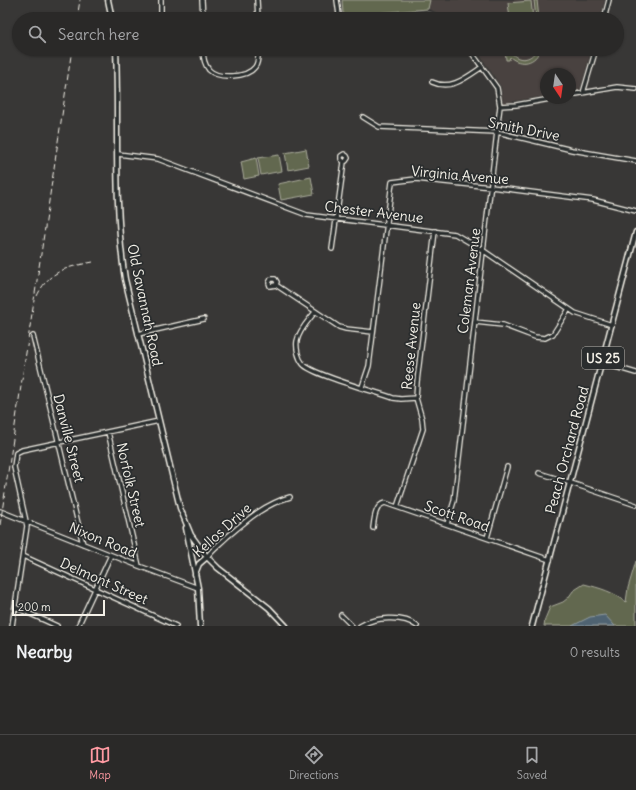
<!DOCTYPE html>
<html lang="en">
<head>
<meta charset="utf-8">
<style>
  body { margin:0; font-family:Delius,sans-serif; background:#363534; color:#f1f3f6 }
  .compass { position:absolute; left:540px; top:68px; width:36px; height:36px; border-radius:50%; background:#2a2928; box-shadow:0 1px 3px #0004; rotate:167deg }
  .scale { position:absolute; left:12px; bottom:10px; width:93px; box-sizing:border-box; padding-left:4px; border:2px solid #f4f1e8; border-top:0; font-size:11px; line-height:14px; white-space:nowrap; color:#f4f1e8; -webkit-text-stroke:3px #2a2d2e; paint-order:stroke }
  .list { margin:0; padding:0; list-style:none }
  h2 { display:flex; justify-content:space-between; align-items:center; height:52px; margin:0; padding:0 16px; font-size:17px }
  h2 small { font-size:13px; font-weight:400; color:#a5a6a8 }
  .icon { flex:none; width:22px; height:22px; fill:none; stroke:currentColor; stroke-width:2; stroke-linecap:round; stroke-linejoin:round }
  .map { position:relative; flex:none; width:636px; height:626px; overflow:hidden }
  .search { position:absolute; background:#2a2928; box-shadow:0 1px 3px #0004; left:12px; right:12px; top:12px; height:44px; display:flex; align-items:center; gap:10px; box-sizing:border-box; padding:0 14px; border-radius:22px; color:#a5a6a8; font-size:15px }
  .sheet { height:108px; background:#2a2928 }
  nav { display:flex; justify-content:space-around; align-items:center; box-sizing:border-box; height:56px; border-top:1px solid #464545; background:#2a2928; font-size:11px; color:#a5a6a8 }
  nav a { display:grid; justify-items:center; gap:2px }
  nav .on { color:#ff9aa2 }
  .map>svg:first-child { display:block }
</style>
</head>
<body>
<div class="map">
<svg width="636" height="626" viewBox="0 0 636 626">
  <rect width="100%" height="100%" fill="#383736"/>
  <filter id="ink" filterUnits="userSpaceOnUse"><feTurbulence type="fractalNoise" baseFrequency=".025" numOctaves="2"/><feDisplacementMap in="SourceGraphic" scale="8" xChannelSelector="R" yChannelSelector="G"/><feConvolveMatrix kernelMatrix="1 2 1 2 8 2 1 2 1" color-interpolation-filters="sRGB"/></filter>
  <g filter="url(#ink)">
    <path fill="#48433f" d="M430,0H605L600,19H450L429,9Z
      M476,49H592L580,90L570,92V74H546V96L503,103L501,87Z"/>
    <path fill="#62684f" stroke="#abac9c" d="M342,0H430L428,9L346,15L343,13Z
      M534,0H537L539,19H536Z
      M531,1L533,19H510L508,3Z
      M505,49H509C515,62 531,62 537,49H540C536,64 520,66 510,57L509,60H506Z
      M514,49H534L535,52L514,53Z
      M306,149L309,166L288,170L285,153Z
      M279,155L282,171L261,175L258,158Z
      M256,158L259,176L244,179L241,162Z
      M311,177L314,194L281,200L278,184Z
      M636,561V626H544L545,619L550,607L563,602L568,598L573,591L584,584C600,588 614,592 626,602L628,588Z"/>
    <path fill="#4f6372" stroke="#919ca1" d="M605,615L615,626H572L590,617Z"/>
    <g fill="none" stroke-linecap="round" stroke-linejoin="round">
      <g stroke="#f4f1e8" stroke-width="6">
        <path id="minor" d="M161,0V18
          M202,0L203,18
          M257,0L258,19
          M337,0L339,15L344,19
          M128,19L203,17
          M355,19C378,17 423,10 443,19
          M604,19L609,0
          M203,49C203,56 204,64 209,70C218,79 247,78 255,67C259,62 258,55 258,49
          M432,82C451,91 467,77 482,67
          M583,93L596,49
          M570,95L617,87L636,89
          M500,106L516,105L556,98
          M363,117L379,127L497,132L572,150L636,161
          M118,154L158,159L307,215L455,234L484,251L575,313L612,325
          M332,249L344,162L346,161L348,158L347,156L344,154L341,156V159L344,162
          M276,285L277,282L275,279H271L269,283L270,286L276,285L339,327L346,329L373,332
          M315,312C309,320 299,330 297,341C296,348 298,358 303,364C312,375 377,392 393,398L401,399L416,398
          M475,322L503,325L535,337L545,338L553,334L569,309
          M138,334L204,319
          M33,336L83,544
          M602,363L636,373
          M362,387L369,366L392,182L416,179L491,187L593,200L636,211
          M108,432L139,566
          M539,473L562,480L636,505
          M397,507L423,429L422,419L416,398L417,382L435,231
          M0,511L139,566L198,588
          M447,524L454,501L500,106L497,88L469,49
          M373,528C374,520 375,505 385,503L550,560
          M487,538L507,467
          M23,556L176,626
          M207,557C212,549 220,544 227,537C247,520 265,504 290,497
          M15,607L57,626
          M341,615L352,626
          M12,626L27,526L14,467L16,453L22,450L159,421
          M78,626L111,555
          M360,626C374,617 404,615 417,626"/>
      </g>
      <g stroke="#f4f1e8" stroke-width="7">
        <path id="major" d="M108,0L112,19
          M116,49C119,125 113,203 125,279L180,508L191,535L207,557L218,568L269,608L286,626
          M186,528L198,588L200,626
          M195,574L199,564L207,557
          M532,626L636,232"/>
      </g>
      <use href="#minor" stroke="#2a2d2e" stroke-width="3.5"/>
      <use href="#major" stroke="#2a2d2e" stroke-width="4"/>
      <path stroke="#f4f1e8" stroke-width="1" stroke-dasharray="6 3" stroke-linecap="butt" d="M77,19L80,0
        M37,296C49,270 68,267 93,262
        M0,525L72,49"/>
    </g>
  </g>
  <g text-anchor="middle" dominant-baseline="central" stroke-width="3.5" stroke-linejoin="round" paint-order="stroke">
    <rect fill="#2a2d2e" stroke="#b7b6b0" stroke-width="1" x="582" y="347" width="42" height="22" rx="3"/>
    <g font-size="13" font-weight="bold" fill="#f4f1e8">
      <text x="603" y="358">US 25</text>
    </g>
    <g font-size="14" fill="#f4f1e8" stroke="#2a2d2e">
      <text transform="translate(524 129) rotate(11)">Smith Drive</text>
      <text transform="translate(460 175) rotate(5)">Virginia Avenue</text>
      <text transform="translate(374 212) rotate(7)">Chester Avenue</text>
      <text transform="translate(469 281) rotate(-83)">Coleman Avenue</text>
      <text transform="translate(145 305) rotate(78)">Old Savannah Road</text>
      <text transform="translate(411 346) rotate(-84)">Reese Avenue</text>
      <text transform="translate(69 438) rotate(76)">Danville Street</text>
      <text transform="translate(567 450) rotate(-75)">Peach Orchard Road</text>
      <text transform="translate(131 485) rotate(77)">Norfolk Street</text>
      <text transform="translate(457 516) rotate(19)">Scott Road</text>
      <text transform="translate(222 530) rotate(-42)">Kellos Drive</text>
      <text transform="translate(103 540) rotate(22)">Nixon Road</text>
      <text transform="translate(104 581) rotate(24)">Delmont Street</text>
    </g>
  </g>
</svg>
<svg class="compass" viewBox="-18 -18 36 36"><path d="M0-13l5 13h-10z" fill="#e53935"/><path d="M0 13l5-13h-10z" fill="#a5a6a8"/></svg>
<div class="scale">200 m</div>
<div class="search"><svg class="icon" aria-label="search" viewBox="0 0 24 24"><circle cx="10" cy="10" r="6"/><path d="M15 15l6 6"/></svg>Search here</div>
</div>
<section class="sheet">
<h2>Nearby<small>0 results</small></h2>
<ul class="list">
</ul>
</section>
<nav>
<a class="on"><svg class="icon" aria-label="map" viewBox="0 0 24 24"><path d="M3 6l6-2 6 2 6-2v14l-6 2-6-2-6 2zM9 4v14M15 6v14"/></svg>Map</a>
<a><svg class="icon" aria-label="directions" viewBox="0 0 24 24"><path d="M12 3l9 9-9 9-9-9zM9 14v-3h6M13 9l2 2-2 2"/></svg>Directions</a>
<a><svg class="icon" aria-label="saved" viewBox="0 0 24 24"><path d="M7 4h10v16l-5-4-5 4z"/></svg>Saved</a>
</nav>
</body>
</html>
